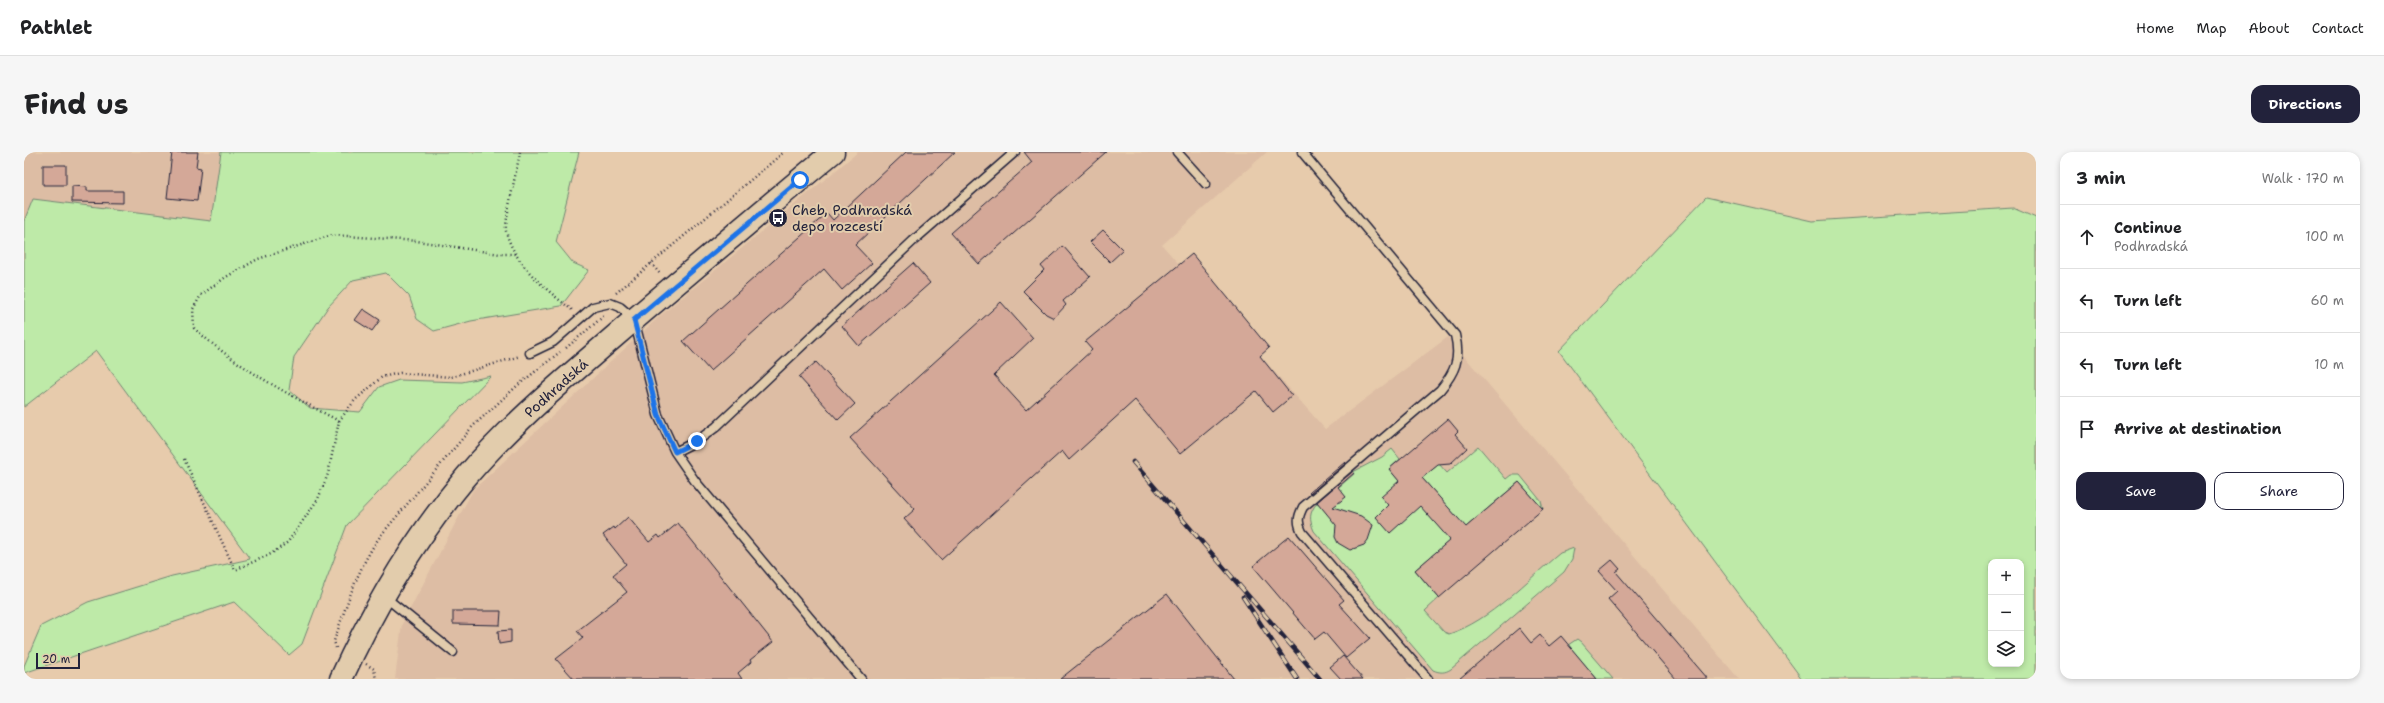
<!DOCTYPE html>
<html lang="en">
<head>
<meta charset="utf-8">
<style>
  body { margin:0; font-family:"Shantell Sans",sans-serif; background:#f6f6f6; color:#202124 }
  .controls { position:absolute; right:12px; bottom:12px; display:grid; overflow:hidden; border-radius:8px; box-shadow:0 2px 6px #0003 }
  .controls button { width:36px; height:36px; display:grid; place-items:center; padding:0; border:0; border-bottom:1px solid #e0e0e0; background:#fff; color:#202124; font:20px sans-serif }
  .scale { position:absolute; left:12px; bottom:10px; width:44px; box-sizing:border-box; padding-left:4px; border:2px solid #22223b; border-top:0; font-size:11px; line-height:14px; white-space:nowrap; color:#22223b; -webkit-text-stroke:3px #e2ccac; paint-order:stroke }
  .stop { position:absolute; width:12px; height:12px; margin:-9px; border:3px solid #1a73e8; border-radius:50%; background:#fff }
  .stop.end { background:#1a73e8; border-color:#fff; box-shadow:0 1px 4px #0008 }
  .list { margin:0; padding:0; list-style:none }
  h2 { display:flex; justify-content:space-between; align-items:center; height:52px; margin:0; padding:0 16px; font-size:17px }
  h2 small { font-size:13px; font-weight:400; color:#757577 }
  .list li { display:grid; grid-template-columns:26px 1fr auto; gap:12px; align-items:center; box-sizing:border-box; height:64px; padding:0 16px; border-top:1px solid #e0e0e0 }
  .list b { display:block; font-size:15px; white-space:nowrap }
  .list p { margin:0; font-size:13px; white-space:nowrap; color:#757577 }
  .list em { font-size:13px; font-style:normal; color:#757577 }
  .actions { display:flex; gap:8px; padding:12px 16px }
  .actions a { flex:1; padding:9px 0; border:1px solid #22223b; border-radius:12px; text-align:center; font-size:14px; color:#22223b }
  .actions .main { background:#22223b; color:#fff }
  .icon { flex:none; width:22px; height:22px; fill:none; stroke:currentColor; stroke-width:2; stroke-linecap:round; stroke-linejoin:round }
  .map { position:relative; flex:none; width:2012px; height:527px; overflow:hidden; border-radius:12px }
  header { display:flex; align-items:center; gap:24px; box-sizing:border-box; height:56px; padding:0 20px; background:#fff; border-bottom:1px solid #e0e0e0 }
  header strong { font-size:19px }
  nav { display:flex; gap:22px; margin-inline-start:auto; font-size:14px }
  .intro { display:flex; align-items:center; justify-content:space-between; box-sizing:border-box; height:96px; padding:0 24px }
  h1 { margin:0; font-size:28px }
  .button { padding:10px 18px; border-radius:12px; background:#22223b; color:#fff; font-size:14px; font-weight:700 }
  main { display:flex; gap:24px; padding:0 24px }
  aside { flex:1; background:#fff; border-radius:12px; box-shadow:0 2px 6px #0003 }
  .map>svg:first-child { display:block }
</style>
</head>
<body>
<header>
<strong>Pathlet</strong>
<nav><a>Home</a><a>Map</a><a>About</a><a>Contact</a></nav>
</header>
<div class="intro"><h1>Find us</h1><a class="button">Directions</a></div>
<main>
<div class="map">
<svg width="2012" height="527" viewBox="0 0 2012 527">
  <rect width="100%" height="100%" fill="#e7cbac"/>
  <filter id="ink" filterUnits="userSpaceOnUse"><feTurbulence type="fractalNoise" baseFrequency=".025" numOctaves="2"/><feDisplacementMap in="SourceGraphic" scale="8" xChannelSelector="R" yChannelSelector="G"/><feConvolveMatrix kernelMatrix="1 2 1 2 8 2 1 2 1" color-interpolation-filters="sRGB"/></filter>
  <g filter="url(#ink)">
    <path fill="#ddbda4" d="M0,0H197L187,69L9,47L0,69Z
      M834,0H1243L1138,93L1301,277L1424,185L1715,527H371L378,472L449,338L637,163Z"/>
    <path fill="#beeaa8" stroke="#708672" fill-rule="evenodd" d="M197,0H555L532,90L549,111L565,118L537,154L447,169L410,179L393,167L385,144L362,121L329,128L304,155L270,205L265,238L286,256L336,260L355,235L375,228L438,230L467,224L323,373L278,492L265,503L210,450L0,521V514L17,474L64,450L148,424L226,407L72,199L0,255V69L9,47L187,69Z
      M1682,45L1788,69L1989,56L2012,66V527H1778L1535,199ZM1967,410H1997V512H1967Z
      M1454,294L1482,327L1487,323H1496L1517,349L1519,357L1495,330L1391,418L1415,446L1401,459L1420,480L1425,482C1466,469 1503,428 1536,401L1550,396L1548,407L1540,420L1427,517C1421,521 1416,521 1409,518L1290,379C1285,367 1285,361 1293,351L1295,352L1330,322L1329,320L1358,305L1368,297L1376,307L1365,317L1384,339L1392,357L1396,354L1430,362L1398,326L1415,312L1423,321Z
      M1553,487L1557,490L1589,527H1573L1544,493Z"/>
    <path fill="#d4a898" stroke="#22223b" d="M148,0H174L172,15L177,16L173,49L143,46Z
      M882,0H931L831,93L848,111L818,138L800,117L686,219L659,189L803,61L809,68Z
      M1000,0H1082L955,112L927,81L1008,10Z
      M19,13H42V33H19Z
      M48,34L63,35V39H99V51L48,50Z
      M1079,78L1099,98L1086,110L1066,90Z
      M1039,94L1066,125L1039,149L1042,153L1030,166L1022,162L999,139L1020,118L1017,114Z
      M1168,102L1245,196L1236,204L1268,244L1249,260L1232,239L1156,302L1111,248L1045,308L1038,299L917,408L880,367L891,357L826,286L977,150L1009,186L970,223L1002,258L1068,198L1061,190Z
      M889,111L906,131L835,194L818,174Z
      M339,157L356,168L348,179L331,168Z
      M792,210L831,252L814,268L775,225Z
      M1424,267L1434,279L1431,282L1443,296L1426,312L1414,313L1398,326L1442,375L1495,330L1519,357L1415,446L1391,418L1426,388L1396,354L1366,381L1352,365L1364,353L1357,345L1375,329L1365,317Z
      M1321,310L1322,311L1286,342L1285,341Z
      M1329,319L1330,321L1314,335L1322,345L1309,355L1337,364L1349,373L1344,388L1340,393L1326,398L1314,391L1311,385L1312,373L1293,350Z
      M604,365L625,390L634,383L636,386L654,371L749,490L726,508L727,510L714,521L718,527H550L532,507L559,486L553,479L603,440L589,423L602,412L579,383L590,375L591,377Z
      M1265,384L1320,448L1315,452L1346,486L1322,506L1300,480L1291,487L1229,414Z
      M1588,408L1596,417L1592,420L1684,527H1652L1584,447L1593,439L1575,419Z
      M1143,442L1210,527H1036Z
      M429,459H477L476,473L429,472Z
      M1495,476L1507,491L1516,483L1525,494L1537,484L1573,527H1435Z
      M487,478V490L475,492L474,479Z
      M1319,504L1339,527H1317L1306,515Z"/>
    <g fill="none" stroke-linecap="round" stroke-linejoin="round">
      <g stroke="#22223b" stroke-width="11">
        <path id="service" d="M1153,0L1182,32
          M1278,0L1431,183C1437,207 1431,220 1416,238L1279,355C1274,365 1273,370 1278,380L1404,527
          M506,201L529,190L569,155L586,151L596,155L610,167L634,263L651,300L671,329L837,527
          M651,300L673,289L692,275L889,89L991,0
          M361,445L429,500"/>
      </g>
      <g stroke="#22223b" stroke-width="25">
        <path id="secondary" d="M317,527C350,455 391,386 442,325C486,273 539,229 591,184C663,122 736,61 809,0"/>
      </g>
      <path stroke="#22223b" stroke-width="2.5" stroke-dasharray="1 3" stroke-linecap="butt" d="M496,0C494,12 480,72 482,79C490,113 523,138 548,158
        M627,111L636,122
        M592,141L760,0
        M542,196L581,163
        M315,269C262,241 214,216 170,176L169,157L177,143L202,125L234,107L308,83L393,89L476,102H493
        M160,307L211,418L247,402L264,390L294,347L304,322L315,269L331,248L358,225L376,221L427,225L496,204
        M312,496L310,489C323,452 334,414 358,382L449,274L493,234L536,200
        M342,512L350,517L352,527"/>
      <use href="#service" stroke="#e2ccac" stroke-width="8"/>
      <use href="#secondary" stroke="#e2ccac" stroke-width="22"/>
      <g stroke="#22223b" stroke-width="4.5">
        <path id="rail" d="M1109,310L1296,527
          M1219,445L1273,527"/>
      </g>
      <use href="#rail" stroke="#e2ccac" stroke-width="3" stroke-dasharray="9" stroke-linecap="butt"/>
    </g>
  </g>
  <g fill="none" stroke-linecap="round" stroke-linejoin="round" filter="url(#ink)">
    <path stroke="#1a73e8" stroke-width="5" d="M673,289L651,300L634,263L610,168L776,28"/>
  </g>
  <defs>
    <g id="bus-disc" transform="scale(1)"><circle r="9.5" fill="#22223b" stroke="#e2ccac"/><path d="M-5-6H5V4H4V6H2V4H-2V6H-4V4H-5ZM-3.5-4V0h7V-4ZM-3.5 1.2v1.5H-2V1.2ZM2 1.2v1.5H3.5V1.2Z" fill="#fff"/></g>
  </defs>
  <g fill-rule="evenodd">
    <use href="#bus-disc" x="754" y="66"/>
  </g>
  <g text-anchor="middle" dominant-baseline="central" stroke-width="4" stroke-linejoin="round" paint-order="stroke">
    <g font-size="14" fill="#22223b" stroke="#e2ccac" text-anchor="start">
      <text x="768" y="58">Cheb, Podhradská<tspan x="768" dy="16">depo rozcestí</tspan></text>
    </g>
    <g font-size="14" fill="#22223b" stroke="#e2ccac">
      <text transform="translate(532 236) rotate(-42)">Podhradská</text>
    </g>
  </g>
</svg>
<div class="controls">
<button>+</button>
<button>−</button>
<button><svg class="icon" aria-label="layers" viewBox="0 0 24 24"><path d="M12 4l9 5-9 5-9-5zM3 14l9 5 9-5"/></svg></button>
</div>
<div class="scale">20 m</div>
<div class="stop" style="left:776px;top:28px"></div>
<div class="stop end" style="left:673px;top:289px"></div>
</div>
<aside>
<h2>3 min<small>Walk · 170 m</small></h2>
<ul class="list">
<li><svg class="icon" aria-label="ahead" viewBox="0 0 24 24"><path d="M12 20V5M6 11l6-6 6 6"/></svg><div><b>Continue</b><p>Podhradská</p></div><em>100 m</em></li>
<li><svg class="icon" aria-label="left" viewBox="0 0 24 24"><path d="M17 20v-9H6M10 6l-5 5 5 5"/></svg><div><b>Turn left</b></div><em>60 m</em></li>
<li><svg class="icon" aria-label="left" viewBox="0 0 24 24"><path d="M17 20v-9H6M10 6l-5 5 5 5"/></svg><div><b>Turn left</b></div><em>10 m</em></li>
<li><svg class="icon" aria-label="arrive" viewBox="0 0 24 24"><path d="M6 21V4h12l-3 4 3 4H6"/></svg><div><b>Arrive at destination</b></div></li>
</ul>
<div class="actions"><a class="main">Save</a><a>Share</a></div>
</aside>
</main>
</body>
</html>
